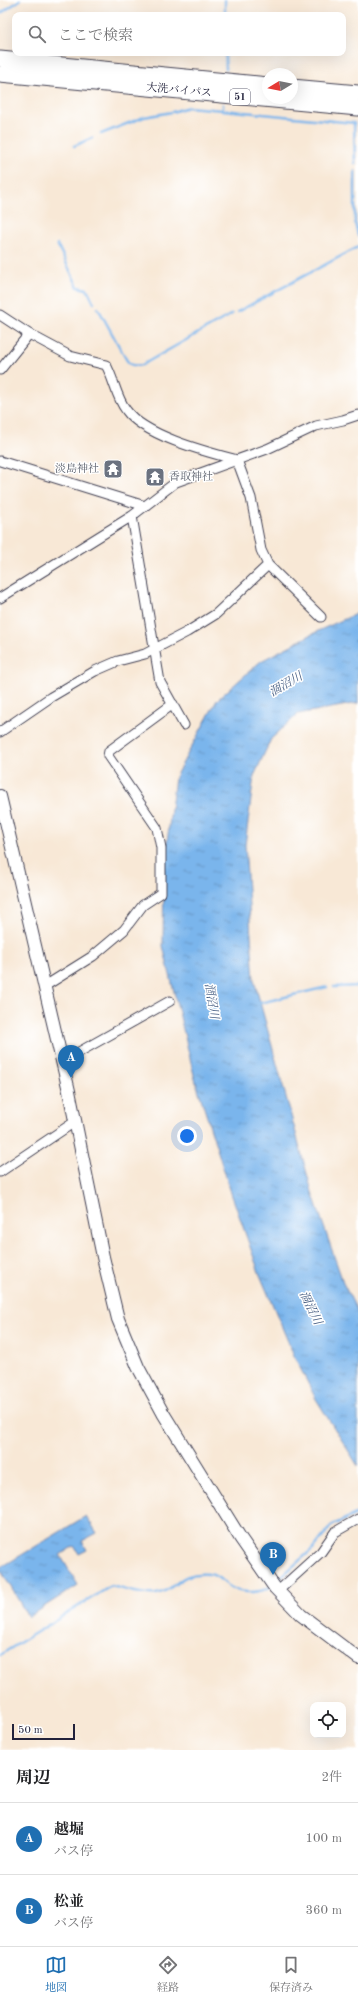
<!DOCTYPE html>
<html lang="ja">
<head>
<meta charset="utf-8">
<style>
  body { margin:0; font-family:"Old Standard TT","Noto Serif JP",serif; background:#f2f2f2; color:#202124 }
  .controls { position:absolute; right:12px; bottom:12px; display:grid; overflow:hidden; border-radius:8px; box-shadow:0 4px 16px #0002 }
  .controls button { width:36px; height:36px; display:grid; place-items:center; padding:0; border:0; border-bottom:1px solid #e0e0e0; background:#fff; color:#202124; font:20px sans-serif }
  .compass { position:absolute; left:262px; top:68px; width:36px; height:36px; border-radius:50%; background:#fff; box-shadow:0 4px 16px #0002; rotate:260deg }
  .scale { position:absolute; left:12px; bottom:10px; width:63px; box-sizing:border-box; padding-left:4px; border:2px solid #22223b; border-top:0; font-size:11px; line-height:14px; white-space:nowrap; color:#22223b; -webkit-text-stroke:3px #fff; paint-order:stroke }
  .you { position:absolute; left:187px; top:1136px; width:14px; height:14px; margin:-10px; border:3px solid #fff; border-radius:50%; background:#1a73e8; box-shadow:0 0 0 6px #1a73e833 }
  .badge { display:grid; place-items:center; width:26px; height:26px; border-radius:50%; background:#1f6fb2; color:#fff; font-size:13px; font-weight:700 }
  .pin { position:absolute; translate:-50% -33px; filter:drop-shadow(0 1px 2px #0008) }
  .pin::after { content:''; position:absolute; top:21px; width:14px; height:12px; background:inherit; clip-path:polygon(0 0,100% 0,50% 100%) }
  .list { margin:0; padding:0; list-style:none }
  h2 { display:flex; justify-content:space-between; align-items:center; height:52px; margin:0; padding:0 16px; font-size:17px }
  h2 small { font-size:13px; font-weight:400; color:#757577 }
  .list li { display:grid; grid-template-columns:26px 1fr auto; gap:12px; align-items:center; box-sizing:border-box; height:72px; padding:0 16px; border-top:1px solid #e0e0e0 }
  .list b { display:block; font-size:15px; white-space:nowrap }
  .list p { margin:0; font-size:13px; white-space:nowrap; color:#757577 }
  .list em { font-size:13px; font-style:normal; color:#757577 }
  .icon { flex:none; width:22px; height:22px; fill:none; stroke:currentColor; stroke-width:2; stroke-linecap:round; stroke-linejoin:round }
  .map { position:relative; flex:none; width:358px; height:1750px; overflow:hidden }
  .search { position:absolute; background:#fff; box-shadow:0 4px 16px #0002; left:12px; right:12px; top:12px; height:44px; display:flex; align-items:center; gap:10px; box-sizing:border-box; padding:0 14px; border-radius:8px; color:#757577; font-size:15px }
  .sheet { height:196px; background:#fff }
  nav { display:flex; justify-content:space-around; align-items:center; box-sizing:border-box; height:56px; border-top:1px solid #e0e0e0; background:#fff; font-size:11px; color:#757577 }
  nav a { display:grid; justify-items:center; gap:2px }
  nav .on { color:#1f6fb2 }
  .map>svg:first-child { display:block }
</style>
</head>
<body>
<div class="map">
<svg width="358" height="1750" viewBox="0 0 358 1750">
  <defs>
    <pattern id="water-ripples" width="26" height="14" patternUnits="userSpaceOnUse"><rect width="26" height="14" fill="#7ab5ec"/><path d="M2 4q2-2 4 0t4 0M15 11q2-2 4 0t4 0" fill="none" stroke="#6493c0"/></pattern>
  </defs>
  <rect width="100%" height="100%" fill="#fff"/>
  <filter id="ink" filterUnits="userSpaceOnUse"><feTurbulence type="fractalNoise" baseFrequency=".025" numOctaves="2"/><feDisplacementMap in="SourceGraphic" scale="8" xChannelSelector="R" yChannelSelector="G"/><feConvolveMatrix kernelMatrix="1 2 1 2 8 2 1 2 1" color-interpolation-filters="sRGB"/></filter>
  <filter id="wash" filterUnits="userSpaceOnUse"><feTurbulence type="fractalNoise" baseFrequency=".012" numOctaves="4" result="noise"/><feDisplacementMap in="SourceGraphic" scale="16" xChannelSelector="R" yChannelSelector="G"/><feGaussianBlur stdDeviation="0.9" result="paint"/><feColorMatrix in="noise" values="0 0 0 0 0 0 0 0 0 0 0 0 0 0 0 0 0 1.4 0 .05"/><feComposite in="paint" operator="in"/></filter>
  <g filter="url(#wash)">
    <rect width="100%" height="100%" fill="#f8e8d6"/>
    <path fill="url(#water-ripples)" stroke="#4e6c94" d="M358,613V703L298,714L271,739L254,776L245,845L254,980L312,1192L344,1285L358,1312V1466L316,1399L295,1358L260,1275L230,1190L195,1079L163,946L164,867L175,777L217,700L261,661L320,630Z
      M86,1516L97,1533L82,1541L87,1550L79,1554L74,1546L60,1555L78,1585L28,1617L0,1568Z"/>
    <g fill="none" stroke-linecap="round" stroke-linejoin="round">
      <path stroke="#7ab5ec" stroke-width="2.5" d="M225,0V15
        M0,14L20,0
        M225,53L226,69
        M223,110L354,123L355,164
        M101,134L144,117L172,112L188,107L223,110V104
        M74,146L92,138
        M355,171V223L358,236
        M57,244L78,287L87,289L94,303
        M98,308L126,359C130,366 134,366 142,365L232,314
        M237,312L358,247
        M334,987L358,986
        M260,1003L327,987
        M275,1582L315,1547L331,1526L358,1513
        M0,1655L111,1586C125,1589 142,1596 156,1594C178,1590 177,1571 209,1574C217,1574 224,1584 232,1588C242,1594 260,1593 270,1587"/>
    </g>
  </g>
  <g filter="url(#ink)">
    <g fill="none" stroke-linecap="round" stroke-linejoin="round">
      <g stroke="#424052" stroke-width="11">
        <path id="minor" d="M0,315L29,334L70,356L106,365C114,379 116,397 126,410C144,436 207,452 237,460L251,498L261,550L268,565L321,617
          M0,370L29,334
          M0,461L145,506
          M132,516L160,682L184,725
          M0,598L132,516L176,482L267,449L316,426L343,420L358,415
          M0,732L51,697L95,671L118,661L145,654L187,632L216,614L268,565
          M45,986L93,956L124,930L143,905L161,893V848L157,828L108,756L109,751L173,704
          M63,1061L170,1001
          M0,1172L76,1121
          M278,1591L321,1552L335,1532L358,1519"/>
      </g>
      <g stroke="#424052" stroke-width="14">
        <path id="tertiary" d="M0,796L69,1091L103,1257L118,1319L138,1367L163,1413L241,1539L275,1588L301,1615L358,1658"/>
      </g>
      <g stroke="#424052" stroke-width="17">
        <path id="trunk" d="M0,59L268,85
          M0,74L358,108
          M292,87L358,93"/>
      </g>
      <use href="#minor" stroke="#fff" stroke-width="9"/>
      <use href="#tertiary" stroke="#fff" stroke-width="12"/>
      <use href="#trunk" stroke="#fff" stroke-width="15"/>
    </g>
  </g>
  <defs>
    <g id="temple-square" transform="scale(1)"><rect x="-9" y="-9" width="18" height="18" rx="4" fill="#6b7280" stroke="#fff"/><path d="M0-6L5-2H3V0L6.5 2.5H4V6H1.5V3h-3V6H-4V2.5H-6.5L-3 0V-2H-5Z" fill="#fff"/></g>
  </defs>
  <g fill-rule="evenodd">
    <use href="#temple-square" x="113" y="469"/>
    <use href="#temple-square" x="155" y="477"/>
  </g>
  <g text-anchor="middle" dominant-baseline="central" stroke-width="3" stroke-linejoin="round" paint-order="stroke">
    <rect fill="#fff" stroke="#646476" stroke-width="1" x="230" y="89" width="20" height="16" rx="3"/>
    <g font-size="10" font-weight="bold" fill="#22223b">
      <text x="240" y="97">51</text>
    </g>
    <g font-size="11" fill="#22223b" stroke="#fff">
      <text transform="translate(179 91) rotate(5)">大洗バイパス</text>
    </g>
    <g font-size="11" fill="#5b616d" stroke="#fff" text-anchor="end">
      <text x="99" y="469">淡島神社</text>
      <text x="169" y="477" text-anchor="start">香取神社</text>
    </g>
    <g font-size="12" font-style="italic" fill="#455d82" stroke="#fff">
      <text transform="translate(286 685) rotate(-30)">涸沼川</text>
      <text transform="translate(211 1001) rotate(81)">涸沼川</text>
      <text transform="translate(310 1308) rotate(64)">涸沼川</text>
    </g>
  </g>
</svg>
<div class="controls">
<button><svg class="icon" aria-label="locate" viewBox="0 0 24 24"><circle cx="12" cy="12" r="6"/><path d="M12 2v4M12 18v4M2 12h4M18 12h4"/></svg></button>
</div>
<svg class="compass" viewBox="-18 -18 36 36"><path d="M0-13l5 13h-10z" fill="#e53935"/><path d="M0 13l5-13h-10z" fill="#757577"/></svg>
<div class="scale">50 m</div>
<div class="you"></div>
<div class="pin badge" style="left:71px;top:1078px">A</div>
<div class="pin badge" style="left:273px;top:1575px">B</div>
<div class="search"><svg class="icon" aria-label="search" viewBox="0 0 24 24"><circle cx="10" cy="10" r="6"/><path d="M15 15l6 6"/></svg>ここで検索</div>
</div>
<section class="sheet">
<h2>周辺<small>2件</small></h2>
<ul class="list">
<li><span class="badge">A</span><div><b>越堀</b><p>バス停</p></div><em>100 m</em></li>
<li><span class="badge">B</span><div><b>松並</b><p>バス停</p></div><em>360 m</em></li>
</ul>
</section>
<nav>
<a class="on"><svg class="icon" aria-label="map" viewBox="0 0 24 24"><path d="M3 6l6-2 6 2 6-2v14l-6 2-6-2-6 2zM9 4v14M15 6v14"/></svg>地図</a>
<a><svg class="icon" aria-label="directions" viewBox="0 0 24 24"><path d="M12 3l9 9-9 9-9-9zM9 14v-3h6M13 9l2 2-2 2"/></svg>経路</a>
<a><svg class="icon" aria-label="saved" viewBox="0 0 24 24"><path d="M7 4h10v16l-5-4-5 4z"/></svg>保存済み</a>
</nav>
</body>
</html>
